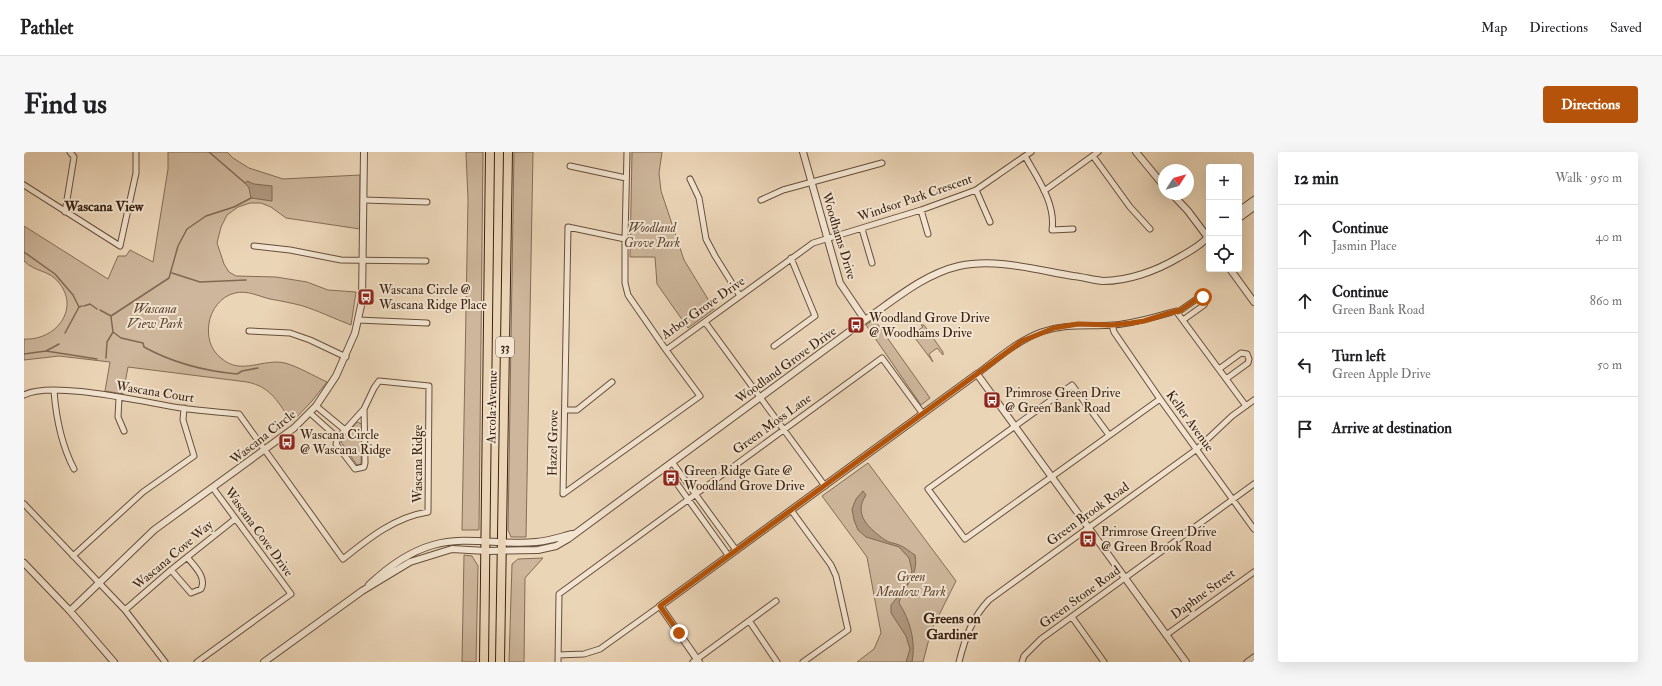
<!DOCTYPE html>
<html lang="en">
<head>
<meta charset="utf-8">
<style>
  body { margin:0; font-family:"IM FELL Double Pica",serif; background:#f6f6f6; color:#202124 }
  .controls { position:absolute; right:12px; top:12px; display:grid; overflow:hidden; border-radius:4px; box-shadow:0 4px 16px #0002 }
  .controls button { width:36px; height:36px; display:grid; place-items:center; padding:0; border:0; border-bottom:1px solid #e0e0e0; background:#fff; color:#202124; font:20px sans-serif }
  .compass { position:absolute; left:1134px; top:12px; width:36px; height:36px; border-radius:50%; background:#fff; box-shadow:0 4px 16px #0002; rotate:54deg }
  .stop { position:absolute; width:12px; height:12px; margin:-9px; border:3px solid #b45309; border-radius:50%; background:#fff }
  .stop.end { background:#b45309; border-color:#fff; box-shadow:0 1px 4px #0008 }
  .list { margin:0; padding:0; list-style:none }
  h2 { display:flex; justify-content:space-between; align-items:center; height:52px; margin:0; padding:0 16px; font-size:17px }
  h2 small { font-size:13px; font-weight:400; color:#757577 }
  .list li { display:grid; grid-template-columns:26px 1fr auto; gap:12px; align-items:center; box-sizing:border-box; height:64px; padding:0 16px; border-top:1px solid #e0e0e0 }
  .list b { display:block; font-size:15px; white-space:nowrap }
  .list p { margin:0; font-size:13px; white-space:nowrap; color:#757577 }
  .list em { font-size:13px; font-style:normal; color:#757577 }
  .icon { flex:none; width:22px; height:22px; fill:none; stroke:currentColor; stroke-width:2; stroke-linecap:round; stroke-linejoin:round }
  .map { position:relative; flex:none; width:1230px; height:510px; overflow:hidden; border-radius:4px }
  header { display:flex; align-items:center; gap:24px; box-sizing:border-box; height:56px; padding:0 20px; background:#fff; border-bottom:1px solid #e0e0e0 }
  header strong { font-size:19px }
  nav { display:flex; gap:22px; margin-inline-start:auto; font-size:14px }
  .intro { display:flex; align-items:center; justify-content:space-between; box-sizing:border-box; height:96px; padding:0 24px }
  h1 { margin:0; font-size:28px }
  .button { padding:10px 18px; border-radius:4px; background:#b45309; color:#fff; font-size:14px; font-weight:700 }
  main { display:flex; gap:24px; padding:0 24px }
  aside { flex:1; background:#fff; border-radius:4px; box-shadow:0 4px 16px #0002 }
  .map>svg:first-child { display:block }
</style>
</head>
<body>
<header>
<strong>Pathlet</strong>
<nav><a>Map</a><a>Directions</a><a>Saved</a></nav>
</header>
<div class="intro"><h1>Find us</h1><a class="button">Directions</a></div>
<main>
<div class="map">
<svg width="1230" height="510" viewBox="0 0 1230 510">
  <rect width="100%" height="100%" fill="#ebd5b7"/>
  <filter id="stains"><feTurbulence type="fractalNoise" baseFrequency=".005" numOctaves="4"/><feColorMatrix values="0 0 0 0 .2 0 0 0 0 .09 0 0 0 0 .02 0 0 0 .5 -.17"/></filter>
  <radialGradient id="worn" r=".72"><stop offset=".6" stop-color="#630" stop-opacity="0"/><stop offset="1" stop-color="#630" stop-opacity=".3"/></radialGradient>
  <path fill="#cdb69b" stroke="#846c56" d="M144,0H203L209,6L225,16L259,27L336,23V77L262,66L247,55L237,51H226L214,55L203,63L197,75L193,91L200,112L205,120L212,124L252,125L283,130L304,138L332,140L327,173C311,167 295,159 279,154C268,151 257,149 246,147C234,144 223,138 211,141C197,144 187,158 185,171C183,185 186,197 197,206C217,224 239,206 261,211C275,215 290,224 303,230L288,249L268,270C254,251 248,235 223,230L104,215L99,242L81,239L86,210L35,204L0,208V187C30,189 56,159 36,132C25,117 12,121 0,109V74L84,127L94,104H102L106,98L129,110L144,17Z
    M442,0H459L455,378H438L444,48Z
    M490,0H509L502,385H487L484,378Z
    M608,0H638L635,21L637,39L660,108L690,157L664,176L633,132L631,105H606Z
    M850,167L906,246L897,253L842,173Z
    M897,173H900L919,200V203L913,196L905,202L909,210L888,182L889,179L890,181L899,175Z
    M333,270L338,272L337,312L333,313L317,290Z
    M844,311L932,429L907,479L899,510H833L850,497L857,481L843,405L798,344Z
    M440,403L448,404L454,414L452,510H438Z
    M519,406L501,426L500,510H485L488,412L494,407Z"/>
  <path fill="#af987f" stroke="#806853" d="M223,29L230,32L248,34V49L227,46L225,36L221,31Z
    M839,339L842,343C829,362 844,376 861,388C865,391 871,391 875,393C881,395 886,400 891,403C895,426 879,433 875,451C886,468 892,490 888,510H882L886,497L882,484L867,461V453L882,435L885,428L888,419L885,406L875,395L842,385L834,378L830,368L828,357L832,347Z"/>
  <g fill="none" stroke-linecap="round" stroke-linejoin="round">
    <path stroke="#806853" stroke-width="1.5" d="M185,0L221,31
      M0,100L31,122L49,143L55,155L58,154
      M148,121L176,130L222,128
      M60,154L66,152L73,157
      M76,158L87,164
      M87,164L145,126L154,94L163,77L182,64L210,55L227,46
      M87,165L89,180L97,186L119,191L120,195C149,211 181,219 213,222L218,219L234,216
      M41,181L55,155
      M22,199L73,207
      M0,202L22,199L35,192
      M82,206L83,190L89,180"/>
    <g stroke="#664e3a" stroke-width="7">
      <path id="minor" d="M603,0L601,87V131L604,143L642,198L789,91L897,58L952,38L1001,4C1013,26 1032,51 1028,78L1049,77
        M1001,4L1007,0
        M1069,4L1106,55L1126,77
        M546,14L602,26
        M666,27L675,46L682,87L691,104L716,144
        M0,33L96,94L112,21V0
        M952,38L966,70
        M1020,39L1074,0
        M340,48L403,50
        M737,48L759,38L858,11
        M897,58L904,82
        M41,60L50,5L46,0
        M838,77L848,111
        M601,87L544,75L539,342L676,244L642,198
        M230,94L266,98L317,108L402,109
        M1154,160L1174,146L1179,145L1182,149L1180,153L1159,168
        M334,168L403,171
        M681,170L801,334
        M1088,173L1090,180L1136,247L1230,377
        M225,179L266,181L286,188L322,205
        M750,194L791,164L767,106
        M1195,217L1217,201L1223,202L1225,207L1224,211L1202,227
        M953,222C973,207 993,189 1017,180C1043,171 1064,175 1090,173C1112,171 1131,165 1152,159L1222,254
        M30,239C32,265 38,294 50,317
        M0,243C28,228 123,251 157,256C176,259 196,260 215,262L319,407C345,386 371,365 404,360L405,234L355,229L350,236L340,257L314,286L312,292L331,317L340,315L341,311L340,257
        M95,246L94,265L100,279
        M292,254L321,278
        M541,258H553L588,230
        M286,261L314,286
        M1085,283L1048,233L904,337L941,387L1136,247
        M648,310L712,398
        M641,315L704,403
        M0,352L101,458L141,510
        M767,358L807,413L812,424L824,478L779,510
        M49,404L119,340L170,304L159,268L160,256
        M147,418L167,441L177,437C183,425 170,414 163,405
        M101,458L147,418L211,367
        M1048,465L1080,510
        M726,470L753,510
        M1142,483L1230,420
        M534,503L560,502L576,497L636,454
        M173,510L267,442L189,336
        M534,510L535,442L858,206L899,262
        M669,510L752,449
        M935,510C941,486 948,466 965,448L1173,297L1208,264L1230,248
        M998,510L1000,504L1017,487L1230,332
        M1223,510L1230,505"/>
    </g>
    <g stroke="#664e3a" stroke-width="8">
      <path id="tertiary" d="M779,0L816,131L841,168
        M1112,0L1140,34
        M1148,42L1164,59L1185,87
        M1215,59L1230,48
        M1215,66L1230,55
        M1206,117L1230,150
        M0,411L46,459L90,510
        M345,433C364,415 384,400 409,393C442,383 478,394 512,390C525,389 536,385 548,382
        M46,459L130,378L270,276L292,254L312,224L331,181L338,149L340,0
        M240,510L338,439L386,410L428,397L462,399L514,398L532,394L544,387L841,168C870,148 900,122 935,114C972,106 1013,118 1049,124C1059,125 1069,128 1079,129C1104,129 1132,119 1154,106C1163,101 1180,92 1185,83
        M675,510L636,454L953,222L1162,510"/>
    </g>
    <g stroke="#3a2111" stroke-width="10">
      <path id="primary" d="M460,510L466,0
        M476,510L484,0"/>
    </g>
    <use href="#minor" stroke="#f2e4d0" stroke-width="5"/>
    <use href="#tertiary" stroke="#f2e4d0" stroke-width="6"/>
    <use href="#primary" stroke="#ebd5b7" stroke-width="8"/>
  </g>
  <g fill="none" stroke-linecap="round" stroke-linejoin="round">
    <path stroke="#b45309" stroke-width="5" d="M655,481L636,454L998,189L1030,176L1054,172L1088,173L1107,171L1120,169L1152,159L1154,160L1174,146L1179,145"/>
  </g>
  <defs>
    <g id="bus-square" transform="scale(0.9)"><rect x="-9" y="-9" width="18" height="18" rx="4" fill="#8f2418" stroke="#f2e4d0"/><path d="M-5-6H5V4H4V6H2V4H-2V6H-4V4H-5ZM-3.5-4V0h7V-4ZM-3.5 1.2v1.5H-2V1.2ZM2 1.2v1.5H3.5V1.2Z" fill="#fff"/></g>
  </defs>
  <g fill-rule="evenodd">
    <use href="#bus-square" x="342" y="145"/>
    <use href="#bus-square" x="832" y="173"/>
    <use href="#bus-square" x="968" y="248"/>
    <use href="#bus-square" x="263" y="290"/>
    <use href="#bus-square" x="647" y="326"/>
    <use href="#bus-square" x="1064" y="387"/>
  </g>
  <g text-anchor="middle" dominant-baseline="central" stroke-width="4" stroke-linejoin="round" paint-order="stroke">
    <rect fill="#f2e4d0" stroke="#715c4a" stroke-width="1" x="472" y="185" width="18" height="20" rx="3"/>
    <g font-size="12" font-weight="bold" fill="#3a2111">
      <text x="481" y="195">33</text>
    </g>
    <g font-size="13" fill="#3a2111" stroke="#f2e4d0">
      <text transform="translate(891 46) rotate(-19)">Windsor Park Crescent</text>
      <text transform="translate(815 84) rotate(73)">Woodhams Drive</text>
      <text transform="translate(679 156) rotate(-35)">Arbor Grove Drive</text>
      <text transform="translate(762 213) rotate(-36)">Woodland Grove Drive</text>
      <text transform="translate(131 240) rotate(9)">Wascana Court</text>
      <text transform="translate(468 255) rotate(-89)">Arcola Avenue</text>
      <text transform="translate(1166 269) rotate(54)">Keller Avenue</text>
      <text transform="translate(748 272) rotate(-36)">Green Moss Lane</text>
      <text transform="translate(239 285) rotate(-38)">Wascana Circle</text>
      <text transform="translate(529 291) rotate(-89)">Hazel Grove</text>
      <text transform="translate(394 312) rotate(-90)">Wascana Ridge</text>
      <text transform="translate(1064 362) rotate(-36)">Green Brook Road</text>
      <text transform="translate(235 380) rotate(54)">Wascana Cove Drive</text>
      <text transform="translate(149 403) rotate(-40)">Wascana Cove Way</text>
      <text transform="translate(1179 442) rotate(-36)">Daphne Street</text>
      <text transform="translate(1056 445) rotate(-36)">Green Stone Road</text>
    </g>
    <g font-size="13" font-style="italic" fill="#5f4634" stroke="#f2e4d0">
      <text x="628" y="76">Woodland<tspan x="628" dy="15">Grove Park</tspan></text>
      <text x="131" y="157">Wascana<tspan x="131" dy="15">View Park</tspan></text>
      <text x="887" y="425">Green<tspan x="887" dy="15">Meadow Park</tspan></text>
    </g>
    <g font-size="13" fill="#3a2111" stroke="#f2e4d0" text-anchor="start">
      <text x="355" y="138">Wascana Circle @<tspan x="355" dy="15">Wascana Ridge Place</tspan></text>
      <text x="845" y="166">Woodland Grove Drive<tspan x="845" dy="15">@ Woodhams Drive</tspan></text>
      <text x="981" y="241">Primrose Green Drive<tspan x="981" dy="15">@ Green Bank Road</tspan></text>
      <text x="276" y="283">Wascana Circle<tspan x="276" dy="15">@ Wascana Ridge</tspan></text>
      <text x="660" y="319">Green Ridge Gate @<tspan x="660" dy="15">Woodland Grove Drive</tspan></text>
      <text x="1077" y="380">Primrose Green Drive<tspan x="1077" dy="15">@ Green Brook Road</tspan></text>
    </g>
    <g font-size="14" font-weight="bold" fill="#3a2111" stroke="#f2e4d0">
      <text x="80" y="54">Wascana View</text>
      <text x="928" y="466">Greens on<tspan x="928" dy="16">Gardiner</tspan></text>
    </g>
  </g>
  <rect width="100%" height="100%" filter="url(#stains)"/>
  <rect width="100%" height="100%" fill="url(#worn)"/>
</svg>
<div class="controls">
<button>+</button>
<button>−</button>
<button><svg class="icon" aria-label="locate" viewBox="0 0 24 24"><circle cx="12" cy="12" r="6"/><path d="M12 2v4M12 18v4M2 12h4M18 12h4"/></svg></button>
</div>
<svg class="compass" viewBox="-18 -18 36 36"><path d="M0-13l5 13h-10z" fill="#e53935"/><path d="M0 13l5-13h-10z" fill="#757577"/></svg>
<div class="stop" style="left:1179px;top:145px"></div>
<div class="stop end" style="left:655px;top:481px"></div>
</div>
<aside>
<h2>12 min<small>Walk · 950 m</small></h2>
<ul class="list">
<li><svg class="icon" aria-label="ahead" viewBox="0 0 24 24"><path d="M12 20V5M6 11l6-6 6 6"/></svg><div><b>Continue</b><p>Jasmin Place</p></div><em>40 m</em></li>
<li><svg class="icon" aria-label="ahead" viewBox="0 0 24 24"><path d="M12 20V5M6 11l6-6 6 6"/></svg><div><b>Continue</b><p>Green Bank Road</p></div><em>860 m</em></li>
<li><svg class="icon" aria-label="left" viewBox="0 0 24 24"><path d="M17 20v-9H6M10 6l-5 5 5 5"/></svg><div><b>Turn left</b><p>Green Apple Drive</p></div><em>50 m</em></li>
<li><svg class="icon" aria-label="arrive" viewBox="0 0 24 24"><path d="M6 21V4h12l-3 4 3 4H6"/></svg><div><b>Arrive at destination</b></div></li>
</ul>
</aside>
</main>
</body>
</html>
